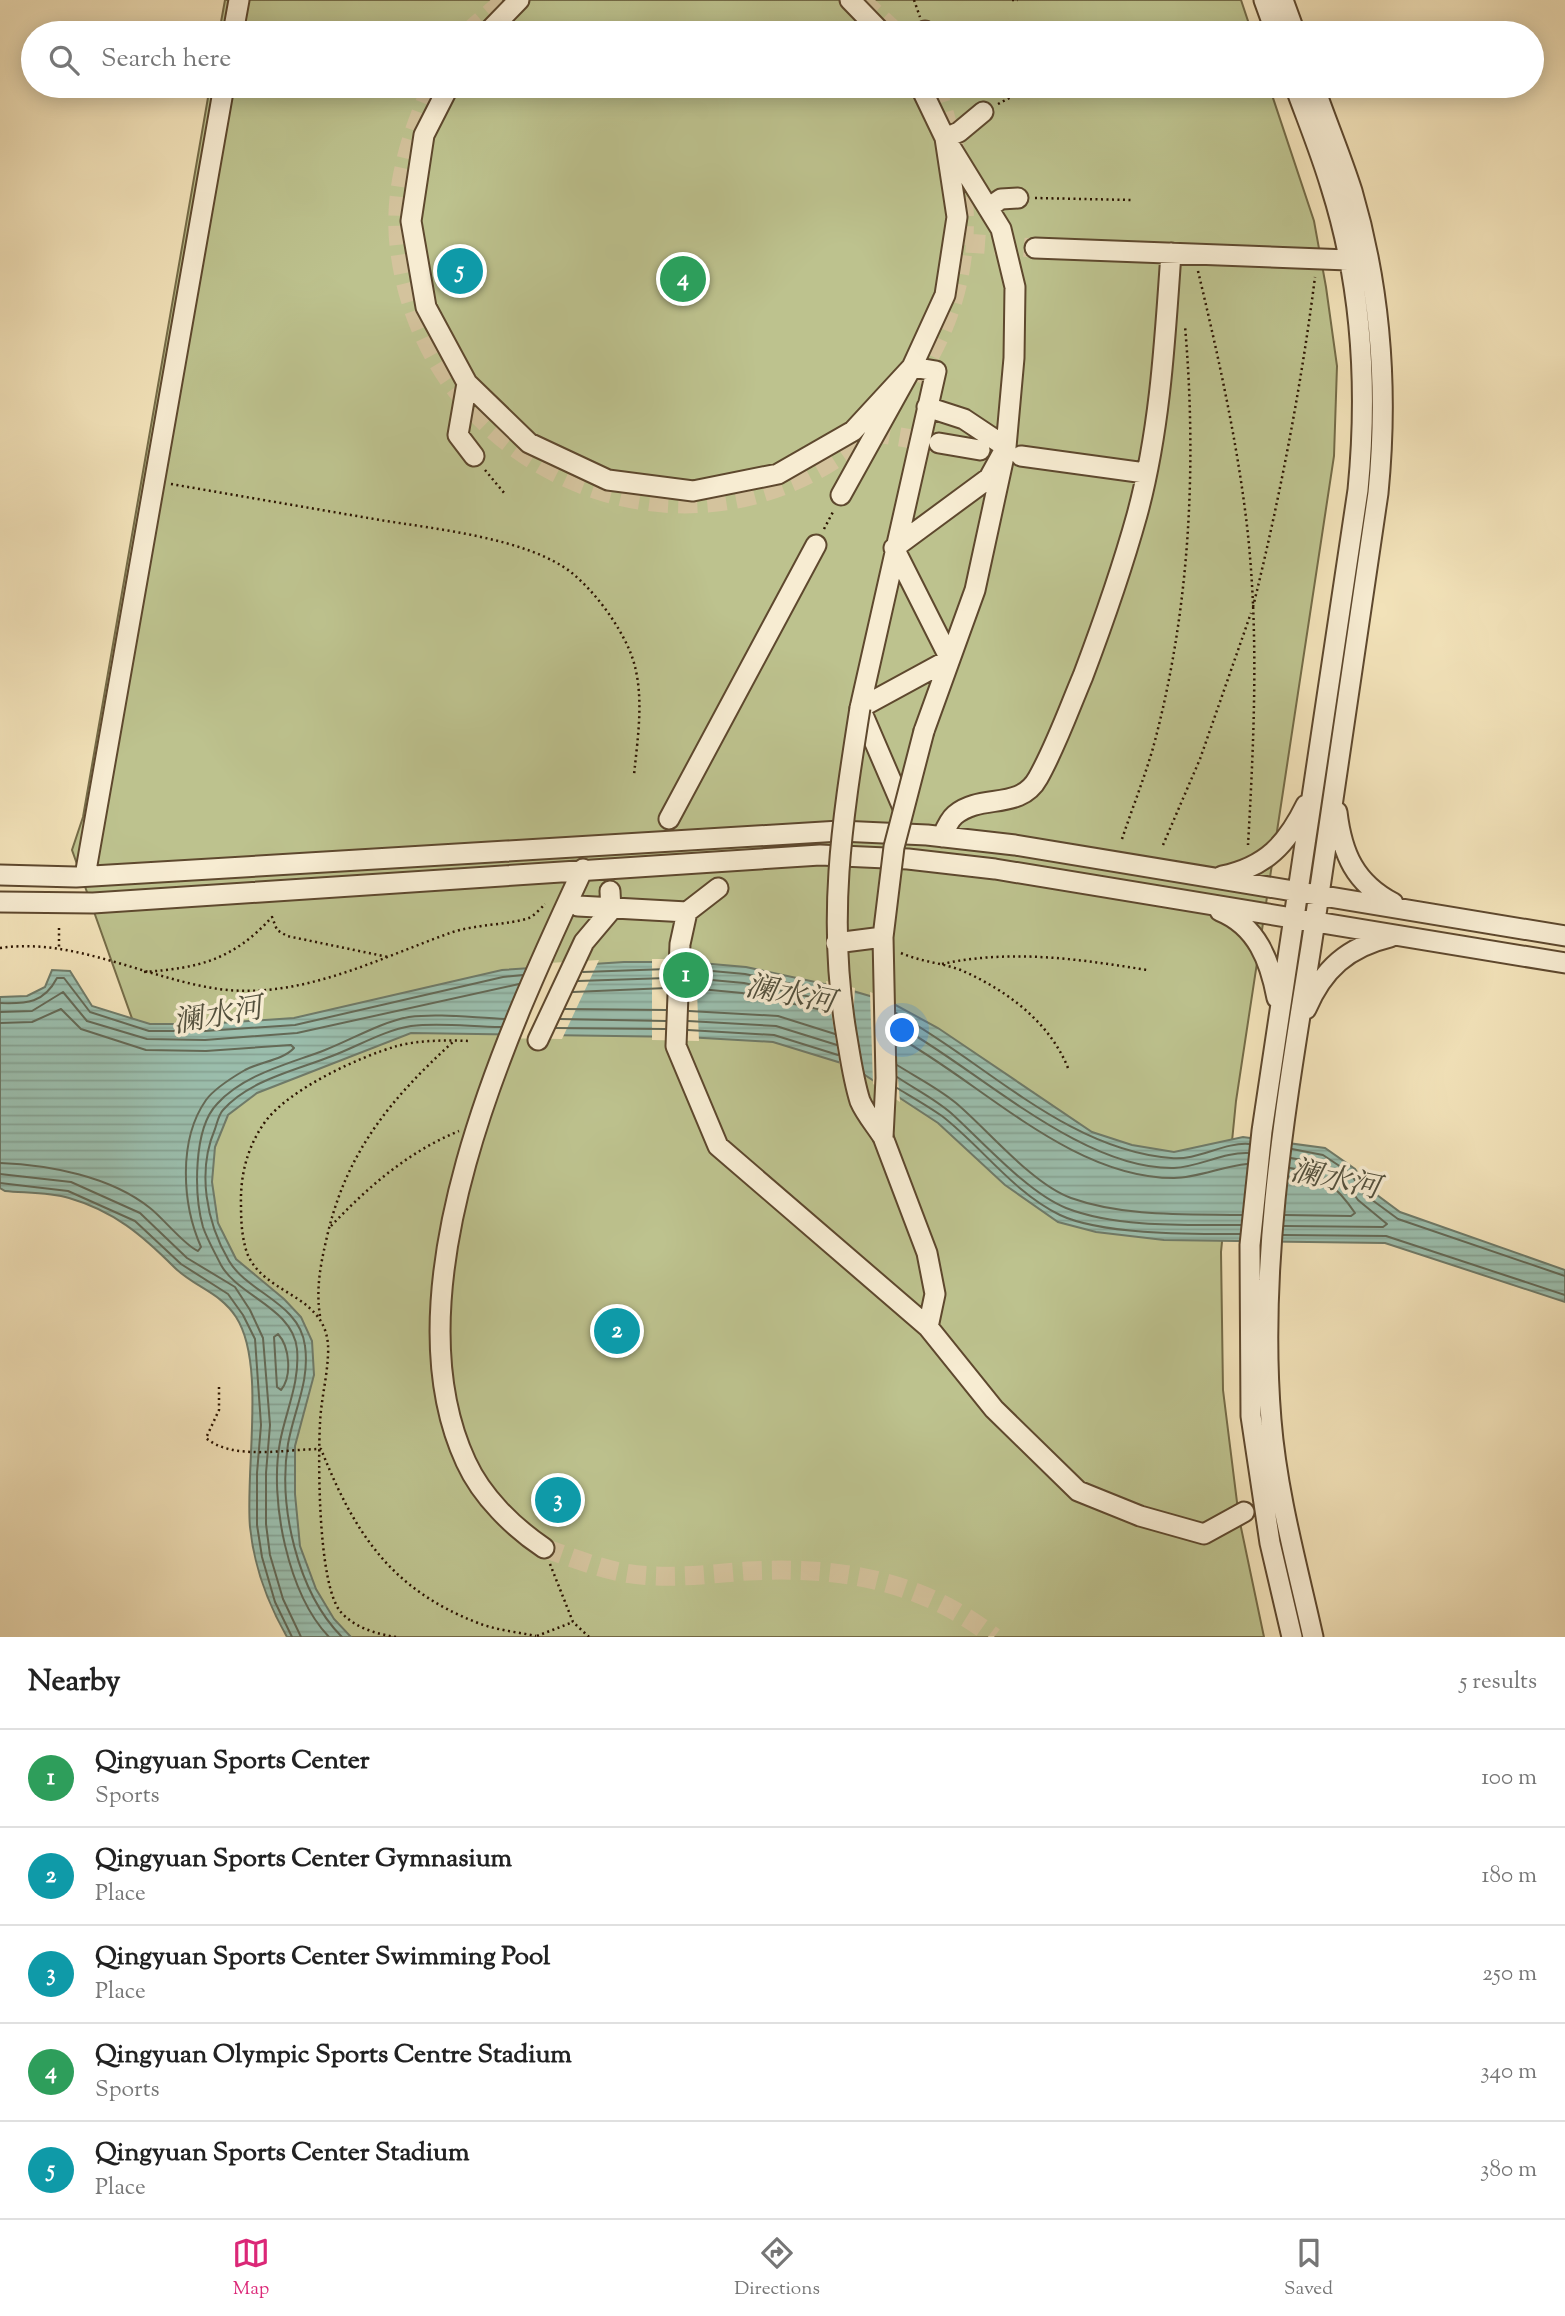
<!DOCTYPE html>
<html lang="en">
<head>
<meta charset="utf-8">
<style>
  body { margin:0; font-family:"Sorts Mill Goudy","Noto Serif SC",serif; background:#f2f2f2; color:#222 }
  .you { position:absolute; left:903px; top:1031px; width:24px; height:24px; margin:-18px; border:5px solid #fff; border-radius:50%; background:#1a73e8; box-shadow:0 0 0 10px #1a73e833 }
  .badge { display:grid; place-items:center; width:46px; height:46px; border-radius:50%; background:#db2777; color:#fff; font-size:23px; font-weight:700 }
  .pin { position:absolute; translate:-50% -50%; border:4px solid #fff; box-shadow:0 2px 7px #0006 }
  .list { margin:0; padding:0; list-style:none }
  h2 { display:flex; justify-content:space-between; align-items:center; height:91px; margin:0; padding:0 28px; font-size:30px }
  h2 small { font-size:23px; font-weight:400; color:#767676 }
  .list li { display:grid; grid-template-columns:46px 1fr auto; gap:21px; align-items:center; box-sizing:border-box; height:98px; padding:0 28px; border-top:2px solid #e0e0e0 }
  .list b { display:block; font-size:26px; white-space:nowrap }
  .list p { margin:0; font-size:23px; white-space:nowrap; color:#767676 }
  .list em { font-size:23px; font-style:normal; color:#767676 }
  .icon { flex:none; width:38px; height:38px; fill:none; stroke:currentColor; stroke-width:2; stroke-linecap:round; stroke-linejoin:round }
  .map { position:relative; flex:none; width:1565px; height:1637px; overflow:hidden }
  .search { position:absolute; background:#fff; box-shadow:0 4px 18px #0003; left:21px; right:21px; top:21px; height:77px; display:flex; align-items:center; gap:18px; box-sizing:border-box; padding:0 24px; border-radius:38px; color:#767676; font-size:26px }
  .sheet { height:581px; background:#fff }
  nav { display:flex; justify-content:space-around; align-items:center; box-sizing:border-box; height:98px; border-top:2px solid #e0e0e0; background:#fff; font-size:19px; color:#767676 }
  nav a { display:grid; justify-items:center; gap:4px }
  nav .on { color:#db2777 }
  .map>svg:first-child { display:block }
</style>
</head>
<body>
<div class="map">
<svg width="1565" height="1637" viewBox="0 0 1565 1637">
  <defs>
    <pattern id="water-rules" width="6" height="5" patternUnits="userSpaceOnUse" patternTransform="scale(1.75)"><rect width="6" height="5" fill="#9bbead"/><path d="M0 2.5h6" fill="none" stroke="#86a293"/></pattern>
  </defs>
  <rect width="100%" height="100%" fill="#f2e2b9"/>
  <filter id="stains"><feTurbulence type="fractalNoise" baseFrequency=".00286" numOctaves="4"/><feColorMatrix values="0 0 0 0 .2 0 0 0 0 .09 0 0 0 0 .02 0 0 0 .5 -.17"/></filter>
  <radialGradient id="worn" r=".72"><stop offset=".6" stop-color="#630" stop-opacity="0"/><stop offset="1" stop-color="#630" stop-opacity=".3"/></radialGradient>
  <path fill="#bdc28e" stroke="#746b47" stroke-width="2" d="M225,0H1241L1252,33H219Z
    M210,86H1269L1314,221L1326,287L1337,366L1334,456L1236,1101L1221,1252L1223,1390L1239,1518L1264,1637H324L294,1606L274,1382L218,1260L72,850L83,817Z"/>
  <path fill="url(#water-rules)" stroke="#6f7a68" stroke-width="2" d="M624,962H689L746,967L843,988L890,1002L938,1028L1092,1132L1132,1145L1174,1152L1243,1137L1325,1148L1355,1169L1369,1189L1400,1212L1565,1270V1302L1385,1243L1164,1240L1096,1232L1058,1222L1005,1185L938,1123L851,1066L773,1042L686,1037L411,1033L257,1093L228,1115L215,1147L212,1182L218,1223L236,1259L284,1299L301,1317L312,1341L314,1375L295,1446V1494L300,1546L316,1589L334,1619L351,1637H287C267,1602 254,1567 250,1527C245,1470 266,1363 236,1317C220,1292 194,1287 174,1267C142,1235 114,1211 69,1198C49,1192 25,1193 5,1191L0,1188V997L27,996L45,987L52,970L70,971L92,1006L150,1024H205L294,1018L502,970Z"/>
  <path fill="#f2e2b9" d="M652,959H701L697,992L699,1041L652,1040Z
    M599,960L562,1039L499,1038L532,964Z
    M826,981L855,988L850,1070L840,1066Z
    M870,992L891,999L900,1102L873,1084Z"/>
  <g fill="none" stroke-linecap="round" stroke-linejoin="round">
    <path stroke="#646956" stroke-width="2" d="M690,969L745,974L829,992
      M583,972L668,969
      M690,978L744,983L830,1001
      M578,981L667,978
      M690,988L742,993L832,1012
      M573,992L667,988
      M0,1003C27,1004 44,1003 57,978H64L90,1012L149,1031H205L295,1025L503,977L523,975
      M565,1009L666,1010
      M689,1011L778,1016L835,1034
      M0,1012L32,1011L63,992L87,1021L147,1039L205,1040L297,1033L519,984
      M896,1013C985,1062 1067,1150 1171,1158C1197,1161 1224,1142 1249,1144
      M560,1019L666,1021
      M688,1021L776,1026L837,1045
      M0,1023L32,1022L61,1009L81,1029L146,1050L206,1051L291,1045L294,1048C283,1060 260,1062 245,1070C233,1077 214,1089 206,1100C178,1140 182,1204 201,1247L198,1251C185,1246 163,1218 150,1208C110,1176 49,1165 0,1163
      M896,1024C976,1068 1081,1170 1174,1168C1199,1167 1224,1152 1248,1153
      M556,1028L665,1029
      M688,1030L774,1035L838,1055
      M896,1036C982,1083 1071,1178 1174,1178C1198,1178 1223,1166 1247,1164
      M897,1065C916,1077 938,1088 956,1103C988,1130 1032,1184 1071,1198C1124,1217 1186,1214 1242,1215
      M897,1077C915,1089 935,1099 951,1113C982,1141 1028,1193 1066,1208C1117,1228 1187,1225 1241,1225
      M897,1088C912,1097 928,1106 942,1116C982,1147 1013,1192 1060,1215C1102,1235 1193,1234 1240,1234
      M1292,1149L1323,1155L1350,1173L1364,1194L1398,1219L1565,1276
      M0,1174L71,1182L140,1213L187,1258L235,1287L250,1310L263,1338L270,1425L266,1473V1524L270,1555L283,1599L301,1637
      M0,1183L68,1191L135,1221L181,1264L228,1294L243,1315L255,1339L261,1425L257,1473V1525L262,1557L275,1602L292,1637
      M1285,1215L1351,1216L1355,1213C1338,1188 1321,1172 1290,1168
      M1284,1226L1383,1227L1387,1224L1358,1200L1343,1179L1319,1163L1291,1158
      M1283,1235L1386,1236L1565,1295
      M278,1334C290,1347 292,1377 281,1390L277,1387L274,1337Z
      M329,1637C288,1594 269,1500 280,1442C286,1410 300,1383 297,1349C293,1308 238,1296 221,1265C215,1253 207,1239 203,1227C194,1195 193,1129 217,1104C244,1074 289,1064 325,1050C351,1040 381,1022 409,1017C439,1013 474,1018 505,1019
      M342,1637C297,1592 278,1506 288,1444C294,1410 310,1381 305,1346C300,1303 248,1293 229,1261C206,1222 197,1171 215,1129C217,1123 219,1114 223,1110C249,1080 297,1070 332,1056C356,1047 385,1030 411,1026C440,1022 472,1027 501,1027"/>
    <path stroke="#d4c39d" stroke-width="19" stroke-dasharray="19 10" stroke-linecap="butt" d="M861,0L897,33
      M467,33L505,0
      M432,86C410,136 393,189 399,245C425,480 705,590 878,425
      M966,243L1035,248
      M915,380C967,304 978,212 948,126C944,113 941,98 934,86
      M871,432L935,443
      M544,1548C570,1557 598,1568 625,1573C665,1580 708,1574 748,1571C839,1566 921,1580 994,1637"/>
    <g stroke="#5e482e" stroke-width="23">
      <path id="minor" d="M850,0L882,33
        M1264,0L1276,33
        M1283,0L1295,33
        M233,33L239,0
        M487,33L519,0
        M923,33L925,31
        M449,86L424,135L411,221L426,307L467,383L529,443L608,480L693,491L778,474L853,431L912,367L945,295L957,217L945,138L920,86
        M988,208L1001,199L1018,198
        M1035,248L1348,260
        M467,383L458,435L474,456
        M939,443L980,450
        M1021,456L1145,473
        M841,495L912,367L936,371L860,708L903,808
        M860,708L950,659L894,548L989,478L1006,447L964,419L927,407
        M924,731L975,590L1006,447L1014,358L1015,287L1001,229L945,138L959,132L983,112
        M1337,812C1342,854 1355,883 1393,903
        M669,819L816,545
        M942,837C945,830 949,820 955,815C981,793 1020,811 1038,778C1056,746 1069,709 1083,676C1103,623 1122,569 1137,515C1160,431 1165,340 1171,253
        M0,875L76,877L840,831L927,835L1015,845L1565,936
        M85,876L224,86
        M1222,876C1266,867 1287,844 1306,805
        M0,902L93,903L820,855L908,859L995,869L1565,963
        M578,906L687,912L718,888
        M1220,911C1257,926 1270,961 1277,998
        M687,912L680,944L676,1046L718,1146L928,1327L994,1409L1078,1491L1140,1516L1204,1534L1244,1512
        M1306,1009C1323,969 1348,947 1390,937
        M538,1040L584,942L611,910L610,891
        M883,1137L927,1253L935,1294L928,1327
        M544,1548C513,1527 482,1497 466,1462C386,1290 509,1028 583,869
        M1292,1637L1270,1543L1251,1416L1250,1245L1262,1131L1358,490C1368,388 1362,285 1331,187C1321,153 1307,119 1295,86
        M1313,1637C1297,1565 1277,1494 1271,1420C1258,1261 1286,1104 1311,947C1334,796 1356,645 1378,493C1388,392 1381,290 1352,191C1341,156 1326,121 1314,86"/>
    </g>
    <path stroke="#2c1400" stroke-width="2.5" stroke-dasharray="2 3.5" stroke-linecap="butt" d="M914,0L920,17
      M1012,0H1018
      M998,104L1032,86
      M1035,198L1131,200
      M1198,271C1218,355 1237,440 1247,526C1259,632 1254,739 1248,845
      M485,470L505,494
      M171,484C240,496 310,508 380,520C435,529 528,538 572,573C595,592 617,622 629,649C646,688 638,734 634,775
      M824,529L834,510
      M1253,607C1280,497 1301,388 1315,277
      M1122,839C1132,809 1144,779 1153,748C1190,611 1197,466 1185,326
      M1163,845L1200,759L1251,613
      M59,928V949
      M0,948C74,937 147,979 219,989C300,1000 377,959 450,933C475,924 509,925 529,918C535,915 541,908 545,904
      M901,953C921,962 944,963 963,971C1008,991 1050,1023 1068,1068
      M942,964C1010,949 1079,959 1147,970
      M144,972C199,968 233,960 272,917L277,930L287,936L388,957
      M331,1226C369,1186 408,1152 459,1131
      M320,1316C316,1290 320,1267 326,1241C345,1154 389,1100 454,1041
      M219,1387V1410L206,1438C233,1461 286,1449 321,1449C354,1532 390,1589 478,1623C496,1630 517,1632 536,1636
      M550,1564L573,1622L589,1637
      M537,1636L573,1622
      M396,1637C376,1634 353,1627 340,1611C318,1583 318,1461 320,1423C321,1400 327,1378 328,1355C332,1293 265,1298 247,1253C242,1238 241,1222 241,1206C240,1176 247,1147 265,1122C289,1089 359,1057 397,1046C420,1040 447,1040 470,1041"/>
    <use href="#minor" stroke="#f7ecd2" stroke-width="19"/>
    <g stroke="#5e482e" stroke-width="23" stroke-linecap="butt">
      <path id="minor-bridge" d="M860,708C842,823 827,916 846,1032C850,1055 853,1079 860,1101C865,1113 876,1126 883,1137
        M836,943L883,937
        M883,1137L886,1078L883,937L894,847L924,731"/>
    </g>
    <use href="#minor-bridge" stroke="#f7ecd2" stroke-width="19"/>
  </g>
  <g text-anchor="middle" dominant-baseline="central" stroke-width="7" stroke-linejoin="round" paint-order="stroke">
    <g font-size="30" font-style="italic" fill="#53503d" stroke="#f7ecd2">
      <text transform="translate(790 996) rotate(11)">澜水河</text>
      <text transform="translate(218 1017) rotate(-10)">澜水河</text>
      <text transform="translate(1335 1181) rotate(12)">澜水河</text>
    </g>
  </g>
  <rect width="100%" height="100%" filter="url(#stains)"/>
  <rect width="100%" height="100%" fill="url(#worn)"/>
</svg>
<div class="you"></div>
<div class="pin badge" style="left:686px;top:975px;background:#2e9e5b">1</div>
<div class="pin badge" style="left:617px;top:1331px;background:#0f9aa8">2</div>
<div class="pin badge" style="left:558px;top:1500px;background:#0f9aa8">3</div>
<div class="pin badge" style="left:683px;top:279px;background:#2e9e5b">4</div>
<div class="pin badge" style="left:460px;top:271px;background:#0f9aa8">5</div>
<div class="search"><svg class="icon" aria-label="search" viewBox="0 0 24 24"><circle cx="10" cy="10" r="6"/><path d="M15 15l6 6"/></svg>Search here</div>
</div>
<section class="sheet">
<h2>Nearby<small>5 results</small></h2>
<ul class="list">
<li><span class="badge" style="background:#2e9e5b">1</span><div><b>Qingyuan Sports Center</b><p>Sports</p></div><em>100 m</em></li>
<li><span class="badge" style="background:#0f9aa8">2</span><div><b>Qingyuan Sports Center Gymnasium</b><p>Place</p></div><em>180 m</em></li>
<li><span class="badge" style="background:#0f9aa8">3</span><div><b>Qingyuan Sports Center Swimming Pool</b><p>Place</p></div><em>250 m</em></li>
<li><span class="badge" style="background:#2e9e5b">4</span><div><b>Qingyuan Olympic Sports Centre Stadium</b><p>Sports</p></div><em>340 m</em></li>
<li><span class="badge" style="background:#0f9aa8">5</span><div><b>Qingyuan Sports Center Stadium</b><p>Place</p></div><em>380 m</em></li>
</ul>
</section>
<nav>
<a class="on"><svg class="icon" aria-label="map" viewBox="0 0 24 24"><path d="M3 6l6-2 6 2 6-2v14l-6 2-6-2-6 2zM9 4v14M15 6v14"/></svg>Map</a>
<a><svg class="icon" aria-label="directions" viewBox="0 0 24 24"><path d="M12 3l9 9-9 9-9-9zM9 14v-3h6M13 9l2 2-2 2"/></svg>Directions</a>
<a><svg class="icon" aria-label="saved" viewBox="0 0 24 24"><path d="M7 4h10v16l-5-4-5 4z"/></svg>Saved</a>
</nav>
</body>
</html>
